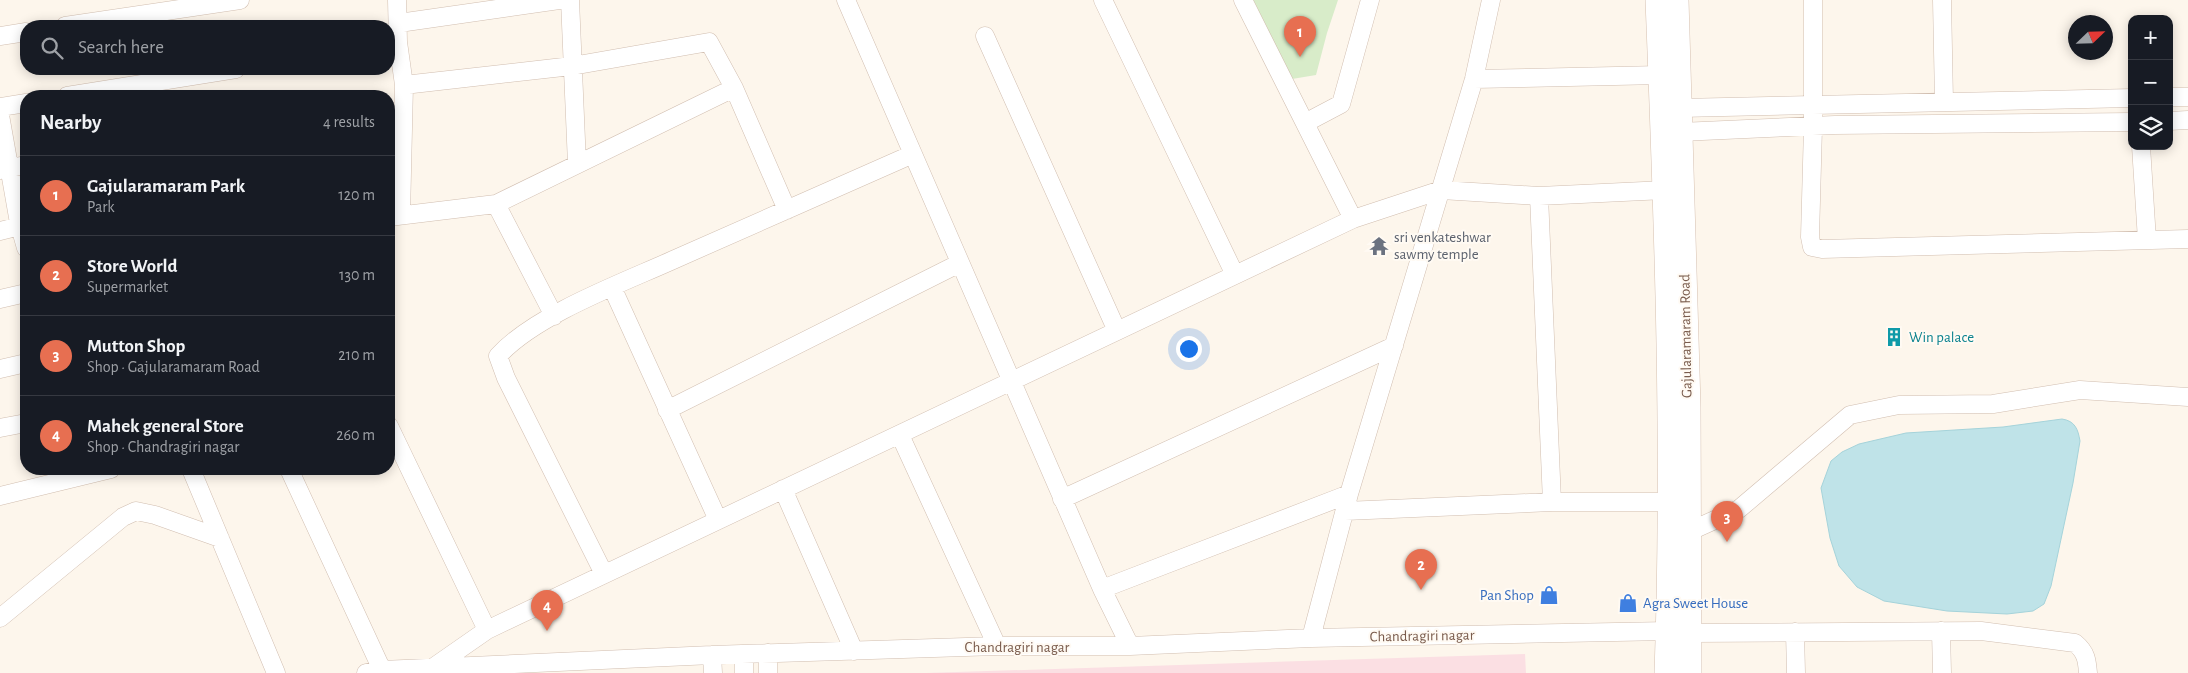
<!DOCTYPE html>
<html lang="en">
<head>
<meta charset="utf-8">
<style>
  body { margin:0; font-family:"Alegreya Sans",sans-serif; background:#242831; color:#f1f3f6 }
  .controls { position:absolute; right:15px; top:15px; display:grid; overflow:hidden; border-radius:10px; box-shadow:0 2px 12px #0003 }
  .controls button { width:45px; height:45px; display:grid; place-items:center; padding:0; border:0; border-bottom:1px solid #363941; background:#171b24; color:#f1f3f6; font:25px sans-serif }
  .compass { position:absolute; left:2068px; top:15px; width:45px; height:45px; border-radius:50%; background:#171b24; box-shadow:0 2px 12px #0003; rotate:67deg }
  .you { position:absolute; left:1188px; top:348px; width:18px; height:18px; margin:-12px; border:4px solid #fff; border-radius:50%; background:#1a73e8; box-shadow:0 0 0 8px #1a73e833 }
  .badge { display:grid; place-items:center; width:32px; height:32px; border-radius:50%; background:#e76f51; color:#fff; font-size:16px; font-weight:700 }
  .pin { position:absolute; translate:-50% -41px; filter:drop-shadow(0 1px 2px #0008) }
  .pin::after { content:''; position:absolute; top:26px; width:18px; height:15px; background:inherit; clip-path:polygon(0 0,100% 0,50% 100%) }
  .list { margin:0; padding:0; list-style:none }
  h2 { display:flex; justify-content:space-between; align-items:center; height:65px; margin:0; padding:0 20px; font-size:21px }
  h2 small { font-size:16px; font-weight:400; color:#9ea1a6 }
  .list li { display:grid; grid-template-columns:32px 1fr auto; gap:15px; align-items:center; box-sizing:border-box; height:80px; padding:0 20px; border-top:1px solid #363941 }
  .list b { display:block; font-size:19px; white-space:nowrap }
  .list p { margin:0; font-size:16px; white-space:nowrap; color:#9ea1a6 }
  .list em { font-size:16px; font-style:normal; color:#9ea1a6 }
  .icon { flex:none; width:28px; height:28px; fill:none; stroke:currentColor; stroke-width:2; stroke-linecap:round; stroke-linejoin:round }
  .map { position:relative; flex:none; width:2188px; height:673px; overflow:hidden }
  .search { position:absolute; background:#171b24; box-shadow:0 2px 12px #0003; left:20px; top:20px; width:375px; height:55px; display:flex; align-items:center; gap:12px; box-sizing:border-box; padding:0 18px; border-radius:20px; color:#9ea1a6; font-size:19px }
  .panel { position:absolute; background:#171b24; box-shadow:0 2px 12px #0003; left:20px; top:90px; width:375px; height:385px; border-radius:20px }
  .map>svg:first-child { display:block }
</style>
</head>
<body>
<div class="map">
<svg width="2188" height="673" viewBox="0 0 2188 673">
  <rect width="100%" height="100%" fill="#fdf6ec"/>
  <path fill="#fbdfe3" d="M1525,654L1526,673H926Z"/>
  <path fill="#d8ecc9" d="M1252,0H1338L1327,33L1316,75L1292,79L1268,39Z"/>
  <path fill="#bfe3e8" stroke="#a5d3da" d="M2062,419C2075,421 2078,429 2080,441L2073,483L2051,586L2044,604L2033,611L2007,614L1947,611L1884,601L1857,587L1839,566L1830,538L1821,488L1831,461L1842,452L1859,444L1906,433L2003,427Z"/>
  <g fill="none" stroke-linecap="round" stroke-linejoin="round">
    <g stroke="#d1beb0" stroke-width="19">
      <path id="minor" d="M397,0L398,42L404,85L401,215
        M570,0L577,164
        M846,0L1102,589L1130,646
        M1103,0L1235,275
        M1243,0L1353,219
        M1813,0V127L1810,237L1812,247L1822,249L2188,239
        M1942,0L1944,101
        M399,23L559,0
        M65,26L240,0
        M0,36L26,32
        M985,36L1117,331
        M1474,79L1661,75
        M404,85L572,66L709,42L734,88L787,210
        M67,96L236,69
        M2169,97H2188
        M0,107L26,103
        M1680,108L2132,98
        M0,115L19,223L26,248
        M2169,121L2188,120
        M1305,123L1341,104L1370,0
        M1680,132L1835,125L2132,122
        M2141,146L2147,240
        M0,170L26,165
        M1539,196L1552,502
        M496,204L554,316
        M389,217L496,204L734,88
        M0,231L20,226
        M612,287L718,520
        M0,299L26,293
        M0,369L26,363
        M667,410L960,263
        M389,426L487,630
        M0,428L26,423
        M900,435L997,646
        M191,469L276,673
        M289,469L382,670
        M783,489L854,651
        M0,496L111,469
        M1062,499L1394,346
        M1345,511L1552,502H1671
        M1688,532L1739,509L1850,415L1899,405L1993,404L2080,390L2188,397
        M604,574L506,378L498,356C535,315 622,283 673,260C753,225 833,189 913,154
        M1102,589L1349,494
        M0,618L123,517L136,511L155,515L220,538
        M1941,631L1942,673
        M1795,632L1796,673
        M1690,633L1981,631L2075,643C2086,652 2087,660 2088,673
        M1311,638L1349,494L1474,79L1491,0
        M768,653V673
        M744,654V673
        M712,655L713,673
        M431,669L487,630L1353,219L1441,190L1539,196L1665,190
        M366,673L382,670L712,655L997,646H1130L1311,638L1668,631"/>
    </g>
    <g stroke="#d6c0b0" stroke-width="26">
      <path id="secondary" d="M1658,0C1667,224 1675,449 1667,673
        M1676,0L1688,406L1689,673"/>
    </g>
    <use href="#minor" stroke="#fff" stroke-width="18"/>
    <use href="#secondary" stroke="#fff" stroke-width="25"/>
  </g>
  <defs>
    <g id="temple-bare" transform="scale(1.5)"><path d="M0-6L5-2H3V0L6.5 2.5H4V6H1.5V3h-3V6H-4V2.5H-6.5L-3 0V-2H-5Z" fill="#6b7280" stroke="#fffaf3" stroke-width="2.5" paint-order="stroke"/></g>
    <g id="building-bare" transform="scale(1.5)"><path d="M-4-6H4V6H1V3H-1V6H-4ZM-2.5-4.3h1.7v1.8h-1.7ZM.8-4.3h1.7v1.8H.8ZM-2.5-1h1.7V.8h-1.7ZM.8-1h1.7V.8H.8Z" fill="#0f9aa8" stroke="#fffaf3" stroke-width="2.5" paint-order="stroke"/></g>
    <g id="shop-bare" transform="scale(1.5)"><path d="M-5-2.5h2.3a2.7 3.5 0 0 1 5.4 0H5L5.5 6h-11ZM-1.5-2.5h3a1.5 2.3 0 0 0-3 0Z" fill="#3f7fe0" stroke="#fffaf3" stroke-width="2.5" paint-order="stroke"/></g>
  </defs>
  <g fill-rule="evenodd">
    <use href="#temple-bare" x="1379" y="246"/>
    <use href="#building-bare" x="1894" y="337"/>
    <use href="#shop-bare" x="1549" y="595"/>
    <use href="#shop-bare" x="1628" y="603"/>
  </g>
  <g text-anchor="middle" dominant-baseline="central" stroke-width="4" stroke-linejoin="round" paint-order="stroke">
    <g font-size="15" fill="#5b616d" stroke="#fffaf3" text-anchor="start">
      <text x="1394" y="237">sri venkateshwar<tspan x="1394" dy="17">sawmy temple</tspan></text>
    </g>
    <g font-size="15" fill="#7a5c4d" stroke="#fffaf3">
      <text transform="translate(1686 336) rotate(-91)">Gajularamaram Road</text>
      <text transform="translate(1422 636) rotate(-1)">Chandragiri nagar</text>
      <text x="1017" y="647">Chandragiri nagar</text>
    </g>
    <g font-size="15" fill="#0d838f" stroke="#fffaf3" text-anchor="start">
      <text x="1909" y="337">Win palace</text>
    </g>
    <g font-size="15" fill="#366cbe" stroke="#fffaf3" text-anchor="end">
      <text x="1534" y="595">Pan Shop</text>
      <text x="1643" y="603" text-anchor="start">Agra Sweet House</text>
    </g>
  </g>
</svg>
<div class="controls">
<button>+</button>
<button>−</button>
<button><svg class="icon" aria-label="layers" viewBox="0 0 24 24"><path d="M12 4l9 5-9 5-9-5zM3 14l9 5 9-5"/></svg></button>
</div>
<svg class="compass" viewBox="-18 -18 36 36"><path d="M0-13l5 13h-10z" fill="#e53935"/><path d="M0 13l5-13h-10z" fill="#9ea1a6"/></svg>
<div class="you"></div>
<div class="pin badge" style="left:1300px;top:57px">1</div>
<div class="pin badge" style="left:1421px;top:590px">2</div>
<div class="pin badge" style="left:1727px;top:542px">3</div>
<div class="pin badge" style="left:547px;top:631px">4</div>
<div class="search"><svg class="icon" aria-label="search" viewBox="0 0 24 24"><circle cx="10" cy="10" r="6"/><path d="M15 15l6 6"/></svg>Search here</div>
<section class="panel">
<h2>Nearby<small>4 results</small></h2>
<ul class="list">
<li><span class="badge">1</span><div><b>Gajularamaram Park</b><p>Park</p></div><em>120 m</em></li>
<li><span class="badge">2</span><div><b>Store World</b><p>Supermarket</p></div><em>130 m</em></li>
<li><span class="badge">3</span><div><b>Mutton Shop</b><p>Shop · Gajularamaram Road</p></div><em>210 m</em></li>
<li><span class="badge">4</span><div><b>Mahek general Store</b><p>Shop · Chandragiri nagar</p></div><em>260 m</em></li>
</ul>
</section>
</div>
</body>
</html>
